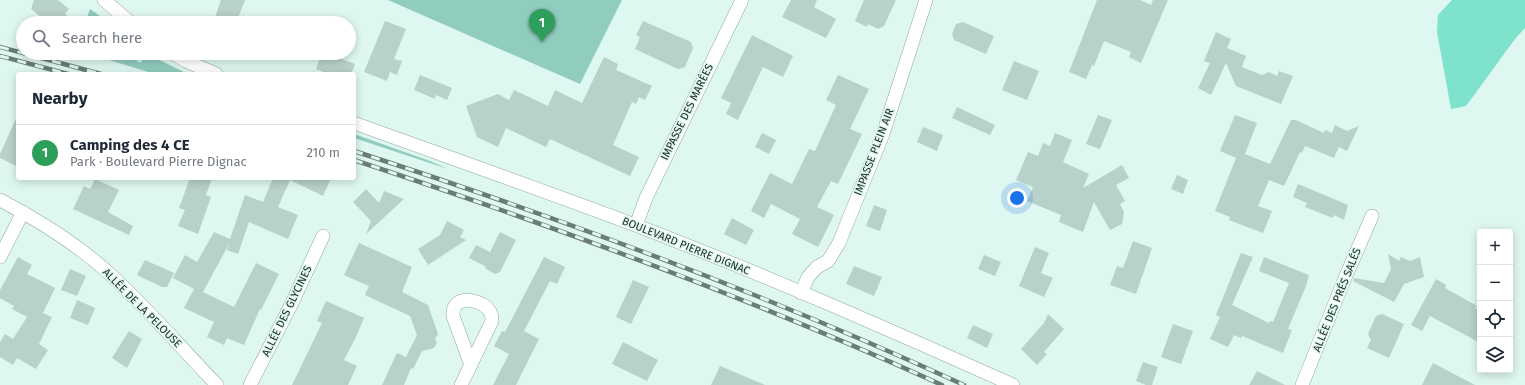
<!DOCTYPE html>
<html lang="en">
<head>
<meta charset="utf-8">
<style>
  body { margin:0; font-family:"Fira Sans",sans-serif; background:#f6f6f7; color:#1f2937 }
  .controls { position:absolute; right:12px; bottom:12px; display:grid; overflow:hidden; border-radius:4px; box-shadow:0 2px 10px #0003 }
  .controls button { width:36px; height:36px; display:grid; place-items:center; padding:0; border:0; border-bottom:1px solid #e0e1e3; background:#fff; color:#1f2937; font:20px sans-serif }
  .you { position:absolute; left:1017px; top:198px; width:14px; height:14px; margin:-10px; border:3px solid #fff; border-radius:50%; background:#1a73e8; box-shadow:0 0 0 6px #1a73e833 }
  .badge { display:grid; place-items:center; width:26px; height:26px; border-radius:50%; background:#0b8043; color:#fff; font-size:13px; font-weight:700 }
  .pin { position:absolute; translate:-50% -33px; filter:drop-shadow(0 1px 2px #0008) }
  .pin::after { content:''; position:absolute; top:21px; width:14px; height:12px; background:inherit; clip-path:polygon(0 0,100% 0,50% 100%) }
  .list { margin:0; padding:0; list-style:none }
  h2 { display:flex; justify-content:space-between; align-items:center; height:52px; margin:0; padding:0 16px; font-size:17px }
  h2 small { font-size:13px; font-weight:400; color:#747a83 }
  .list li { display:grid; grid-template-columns:26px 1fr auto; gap:12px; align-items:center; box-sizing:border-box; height:56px; padding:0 16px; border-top:1px solid #e0e1e3 }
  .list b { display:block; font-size:15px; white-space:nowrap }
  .list p { margin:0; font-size:13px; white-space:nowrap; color:#747a83 }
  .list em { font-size:13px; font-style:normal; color:#747a83 }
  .icon { flex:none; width:22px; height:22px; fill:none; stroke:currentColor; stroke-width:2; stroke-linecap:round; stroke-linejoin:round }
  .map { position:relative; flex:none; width:1525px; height:385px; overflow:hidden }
  .search { position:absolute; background:#fff; box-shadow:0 2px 10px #0003; left:16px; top:16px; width:340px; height:44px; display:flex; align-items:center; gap:10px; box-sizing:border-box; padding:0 14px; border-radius:22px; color:#747a83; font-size:15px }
  .panel { position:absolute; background:#fff; box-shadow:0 2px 10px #0003; left:16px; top:72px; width:340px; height:108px; border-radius:4px }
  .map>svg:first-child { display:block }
</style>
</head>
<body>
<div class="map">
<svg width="1525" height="385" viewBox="0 0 1525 385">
  <rect width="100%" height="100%" fill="#def7f0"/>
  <path fill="#91cdbf" d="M388,0H622L580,84Z
    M90,9L100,16L95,23H85Z
    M86,53H127L140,63L147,54L188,74H155Z
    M354,134L430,161L448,169L354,138Z"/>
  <path fill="#7ee2cc" d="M1452,0H1525V28L1515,39L1466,106L1451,109L1437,32L1438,15Z"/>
  <path fill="#b8d1ca" d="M34,0H58L69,9L65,14L77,23H48L31,9Z
    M221,0H245L236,23H213Z
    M791,0H817L814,7L836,19L826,38L782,17Z
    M864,0H896L884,26L878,29L868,24L867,27L855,21Z
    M1097,0H1140L1151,5L1153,0H1168L1141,63L1129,57L1131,52L1104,41L1094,66L1092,65L1086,79L1069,72Z
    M385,21L406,29L394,59L402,61L397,75L390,72L387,81L364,72Z
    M643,21L691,42L693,48L685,67L678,69L635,49L640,37L636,35Z
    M963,22L994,36L986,54L954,40L952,34L956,24Z
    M1216,32L1231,39L1227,48L1246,56L1242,67L1262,75L1269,72L1277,76L1279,71L1293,76L1281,104L1236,86L1226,63L1211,95L1198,88L1210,63L1204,61Z
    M752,35L793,56L783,77L763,67L738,120L726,114L731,103L721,98Z
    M322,53H326L355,64L351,74H329L316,69Z
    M604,57L618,64L616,70L652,86L645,100L639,97L636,104L632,102L613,145L639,157L630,176L550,139L546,147L506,128L498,147L477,137L466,106L498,94L509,100L514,90L548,106L555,90L582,103Z
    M1014,61L1039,71L1027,100L1002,90Z
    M420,75L452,88L447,100L436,95L435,99L414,90Z
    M838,75L869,89L850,129L862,134L838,184L831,181L817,207L834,215L818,247L792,234L800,219L771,204L764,218L751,211L770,173L792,184L809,149L815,151L836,105L826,100Z
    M957,107L995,125L990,135L952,118Z
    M18,114V167L0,158V154Z
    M1098,115L1112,120L1100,149L1086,144Z
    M1235,115L1257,123L1245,154L1270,164L1291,120H1296L1324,133L1325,130L1332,133L1335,125L1347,131L1359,126L1347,151L1339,147L1334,158L1305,146L1302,153L1300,152L1284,186L1269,180L1258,206L1272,211L1263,233L1229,220L1230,217L1215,211L1236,158L1220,151Z
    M923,127L943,135L937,151L917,142Z
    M762,133L776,140L769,154L755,147Z
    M1055,133L1072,140L1063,162L1089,174L1083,188L1122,165L1129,178L1116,185L1125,201L1120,204L1124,212L1122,224L1110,230L1094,202L1083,232L1059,222L1061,215L1027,201L1033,187L1016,180L1028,152L1038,156L1043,143L1050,146Z
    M1177,175L1188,180L1183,194L1171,189Z
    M190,178H212L206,195L211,197L198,234L178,226L185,210L179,208Z
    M273,178H331L323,196L290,180L278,207L298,215L288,239L249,222L238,254L227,250L230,242L203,292L234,307L256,263L279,274L261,310L260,309L244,345L227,338L224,345L207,337L214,322L184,308L194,289L173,278L185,255L197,262L214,232L230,239L245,195L263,202Z
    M95,179L119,190L108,212L133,226L129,235L73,209L84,186L90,189Z
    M1298,184L1348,205L1344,220L1334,215L1333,218L1305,207L1307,203L1293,197Z
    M366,189L379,203L384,191L404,199L366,234L371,221L353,202Z
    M874,205L887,210L880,231L866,226Z
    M732,218L754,230L746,245L724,234Z
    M447,221L464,230L460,237L466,240L428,265L418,249L440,235Z
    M500,232L516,240L500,272L495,274L486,269L485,266L469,258L476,245L490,252Z
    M1133,241L1152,248L1136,294L1110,285L1117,266L1123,268Z
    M359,243L412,267L402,292L428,305L438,334L435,339L437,343L434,348L422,351L413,369L411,368L404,385H382L397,353L406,357L417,335L410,316L365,295L369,286L344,275Z
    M1035,247L1049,253L1041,273L1053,278L1044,297L1019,286Z
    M1241,253L1253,257L1232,305L1269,323L1270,321L1273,322L1289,283L1259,271L1264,257L1309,275L1306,286L1288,329L1292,330L1283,353L1242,336L1241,338L1234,335L1228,347L1210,339L1220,317L1216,315Z
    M1388,254L1399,261L1401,257L1410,261L1420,257L1424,277L1404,284L1394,302L1353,281L1354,278L1384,283L1391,269Z
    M984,255L1001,262L995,276L978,269Z
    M18,257L32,265L27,274L55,288L43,313L52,317L39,344L48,350L36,369L17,358L13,365L0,357V342L5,334L13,339L27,317L12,309L14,306L0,298V290Z
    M544,257L565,267L557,284L550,281L524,331L539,339L516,385H493L509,354L494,346L502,331L505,332Z
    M145,260L174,273L167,287H162L137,275Z
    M854,266L882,277L874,296L846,284Z
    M70,269L86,276L77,296L61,290Z
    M1436,279L1446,285L1445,288L1477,306L1475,308L1480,311V343L1430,316L1422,331L1411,325Z
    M633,280L649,287L631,324L616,317Z
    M77,300L95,308L88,325L70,318Z
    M326,301L364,318L356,337L344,360L357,366L348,385H292L322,323L317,321Z
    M1048,314L1064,329L1044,352L1047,354L1037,365L1021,349L1044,323Z
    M1382,314L1404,324L1389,358L1367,348L1371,340L1368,334L1376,316Z
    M1173,324L1193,331L1181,364L1161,357Z
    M973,325L993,334L987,348L967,338Z
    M129,331L142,339L127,368L112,358Z
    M623,342L658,360L647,381L612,364Z
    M1143,362L1158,367L1152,385H1146L1136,381Z
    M1433,363L1475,385H1422Z
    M720,366L765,385H711Z
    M1257,371L1285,385H1249Z"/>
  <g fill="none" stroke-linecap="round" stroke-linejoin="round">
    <g stroke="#90a7a1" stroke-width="14">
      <path id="street" d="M104,0L131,23
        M172,53L186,61L216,74
        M354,123C448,157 542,190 635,225C763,274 888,329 1013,385
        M0,200C40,221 80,246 113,277C150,311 182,349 217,385
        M636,225L646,198L742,0
        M0,257L23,212
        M801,293L808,277L817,267L828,261L839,243L883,134L926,0
        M250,385L292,303L323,236
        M461,385L492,321C492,319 492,316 491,314C487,300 451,291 453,316L471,365
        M1302,385L1345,278L1372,216"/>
    </g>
    <use href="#street" stroke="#fff" stroke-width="13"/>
    <g stroke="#6b7b76" stroke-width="4.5">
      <path id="rail" d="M0,47L101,74
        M0,56L68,74
        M354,151C561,218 766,294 964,385
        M354,160C554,226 751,298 942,385"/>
    </g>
    <use href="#rail" stroke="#def7f0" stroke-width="3" stroke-dasharray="9" stroke-linecap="butt"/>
  </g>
  <g text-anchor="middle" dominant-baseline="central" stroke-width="3" stroke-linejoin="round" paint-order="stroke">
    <g font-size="11" fill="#222c29" stroke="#def7f0">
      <text transform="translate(687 112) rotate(-64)">IMPASSE DES MARÉES</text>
      <text transform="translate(874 152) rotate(-69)">IMPASSE PLEIN AIR</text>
      <text transform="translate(686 246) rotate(22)">BOULEVARD PIERRE DIGNAC</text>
      <text transform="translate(1337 300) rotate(-68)">ALLÉE DES PRÉS SALÉS</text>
      <text transform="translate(142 308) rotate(45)">ALLÉE DE LA PELOUSE</text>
      <text transform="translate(287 311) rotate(-64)">ALLÉE DES GLYCINES</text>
    </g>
  </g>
</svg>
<div class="controls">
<button>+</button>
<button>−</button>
<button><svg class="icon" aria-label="locate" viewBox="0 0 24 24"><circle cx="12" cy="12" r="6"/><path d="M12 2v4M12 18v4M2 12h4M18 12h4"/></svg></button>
<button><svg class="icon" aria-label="layers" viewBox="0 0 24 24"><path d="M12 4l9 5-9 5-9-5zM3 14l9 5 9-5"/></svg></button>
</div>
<div class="you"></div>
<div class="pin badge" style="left:542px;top:42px;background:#2e9e5b">1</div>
<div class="search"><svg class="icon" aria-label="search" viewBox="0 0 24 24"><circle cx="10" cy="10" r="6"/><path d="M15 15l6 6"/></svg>Search here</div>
<section class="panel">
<h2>Nearby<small></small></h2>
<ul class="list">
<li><span class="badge" style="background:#2e9e5b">1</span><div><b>Camping des 4 CE</b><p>Park · Boulevard Pierre Dignac</p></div><em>210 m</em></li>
</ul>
</section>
</div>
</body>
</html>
